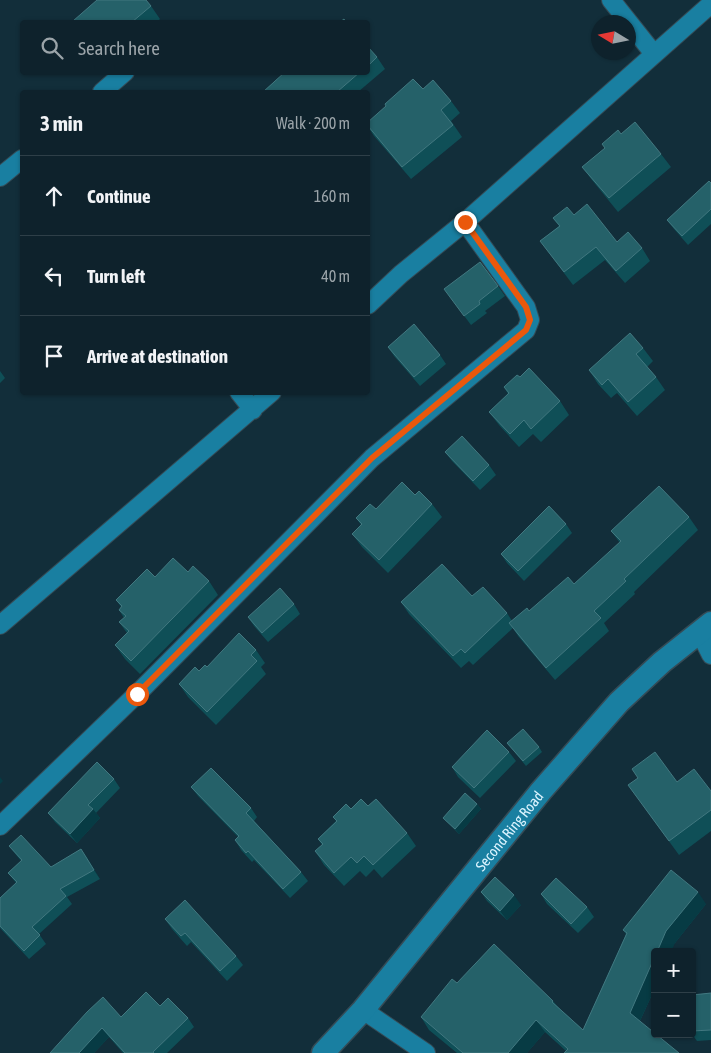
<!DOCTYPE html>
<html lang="en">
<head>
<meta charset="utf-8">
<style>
  body { margin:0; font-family:"Asap Condensed",sans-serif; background:#172a34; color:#f1f3f6 }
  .controls { position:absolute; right:15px; bottom:15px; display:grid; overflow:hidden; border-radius:5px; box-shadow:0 1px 4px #0004 }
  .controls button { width:45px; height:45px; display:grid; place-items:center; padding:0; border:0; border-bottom:1px solid #2e3f48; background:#0e222c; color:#f1f3f6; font:25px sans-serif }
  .compass { position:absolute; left:591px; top:15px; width:45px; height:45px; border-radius:50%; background:#0e222c; box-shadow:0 1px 4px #0004; rotate:280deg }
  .stop { position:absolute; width:15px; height:15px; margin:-11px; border:4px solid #ea580c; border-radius:50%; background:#fff }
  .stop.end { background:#ea580c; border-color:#fff; box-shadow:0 1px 5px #0008 }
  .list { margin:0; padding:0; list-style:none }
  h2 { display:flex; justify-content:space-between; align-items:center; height:65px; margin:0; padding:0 20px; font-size:21px }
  h2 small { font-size:16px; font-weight:400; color:#9ba4a9 }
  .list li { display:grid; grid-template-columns:32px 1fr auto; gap:15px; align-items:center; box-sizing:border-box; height:80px; padding:0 20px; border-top:1px solid #2e3f48 }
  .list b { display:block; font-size:19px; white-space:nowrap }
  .list em { font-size:16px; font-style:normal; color:#9ba4a9 }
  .icon { flex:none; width:28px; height:28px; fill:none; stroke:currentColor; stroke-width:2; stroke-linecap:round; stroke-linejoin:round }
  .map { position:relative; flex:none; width:711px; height:1053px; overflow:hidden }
  .search { position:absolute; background:#0e222c; box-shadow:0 1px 4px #0004; left:20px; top:20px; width:350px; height:55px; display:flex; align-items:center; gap:12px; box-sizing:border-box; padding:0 18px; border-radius:5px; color:#9ba4a9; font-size:19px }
  .panel { position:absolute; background:#0e222c; box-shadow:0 1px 4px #0004; left:20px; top:90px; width:350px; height:305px; border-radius:5px }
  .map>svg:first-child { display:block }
</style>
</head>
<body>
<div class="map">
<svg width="711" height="1053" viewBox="0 0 711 1053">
  <rect width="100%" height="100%" fill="#122e3a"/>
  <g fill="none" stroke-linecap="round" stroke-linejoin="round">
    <g stroke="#354b56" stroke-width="20">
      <path id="minor" d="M611,0L654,54
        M102,92L125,72
        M0,177L22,159
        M368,305L401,274L465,222L711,4
        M239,392L253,410
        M0,625L272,392
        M700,633L711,655
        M0,826L137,694L372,458L526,330L530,320L526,307L465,222
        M363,1010L426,1053"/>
    </g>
    <g stroke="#354b56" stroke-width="25">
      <g id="tertiary">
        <path id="s1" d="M323,1053L363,1010L541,791L619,702L662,662L711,623"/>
      </g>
    </g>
    <use href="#minor" stroke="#197fa1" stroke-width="18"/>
    <use href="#tertiary" stroke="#197fa1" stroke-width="22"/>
  </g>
  <path fill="#0f4f57" d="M151,6L160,19L157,22H74Z
    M368,47L377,57L385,69L358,92H263L285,72H368Z
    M423,89L451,101L460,113L451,121L462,137L411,179L374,136L368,127Z
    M621,134L661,154L671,167L618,212L592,180L582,167L605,148L602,144Z
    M711,183V224L688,245L674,229L667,220Z
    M574,215L617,242L642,248L650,261L625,283L605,260L573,285L540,241L559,226L553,218Z
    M498,286L505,296L485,311L487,313L471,325L444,289Z
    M388,347L440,355L446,364L420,386L394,356Z
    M643,348L653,361L647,367L656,377L665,390L637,416L617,393L611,398L598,384L589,370Z
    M0,371L5,378L0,383Z
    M520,377L560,401L569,415L541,442L533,434L519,447L499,425L489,412L508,394L504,387Z
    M445,452L489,465L496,475L480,490L452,461Z
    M415,495L432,504L442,517L388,573L362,547L352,534L361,525L356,518L376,509Z
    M689,517L698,530L634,592L635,594L604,623L609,631L555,680L518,636L513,628L473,665L469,661L461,668L409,614L401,602L472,596L507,613L512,621L529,611L574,584L620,543L611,531Z
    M566,524L572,533L524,581L507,563L501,554Z
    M188,572L209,581L218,595L140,674L125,659L115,645L127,633L119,622L124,618L119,610L121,607L116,600L155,577Z
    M294,604L300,614L268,642L254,626L248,617Z
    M256,650L265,663L261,667L266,674L216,725L188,697L179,684L207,667Z
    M507,743L539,747L542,752L526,766Z
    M509,752L516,761L480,798L458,777L452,767Z
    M114,779L120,788L96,813L100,818L77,843L55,822L48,813Z
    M677,782L711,791V831L679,855L628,785Z
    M191,787L251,808L257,817L254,821L301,872L308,881L290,898L254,860L252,862L241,850L235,840L238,837L198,796Z
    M477,804L481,809L459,834L443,818Z
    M368,806L407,833L416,846L382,878L374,869L366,877L360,871L344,886L324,865L315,851L322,845L318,839L336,821L333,817L351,809Z
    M9,846L51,867L81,849L100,879L67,897L72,904L39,934L46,944L29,959L0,928V898L16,883L8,873L21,861Z
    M481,892L521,905L507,920L487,901Z
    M541,894L587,907L594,917L578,933L547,904Z
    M706,904L675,943L655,952V988L640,1021L566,1051L545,1032L527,1053H457L429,1030L421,1017L457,983L553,1001L558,1007L583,1030L626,934L623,930Z
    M165,919L236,956L243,965L227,981L191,942L187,946L172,929Z
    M711,993V1040L697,1041L692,1034V995Z
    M160,1006L188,1018L194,1027L167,1053H123L109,1037L94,1053H50L121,1017Z"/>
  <path fill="#073b44" d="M0,777L3,781L0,784Z
    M477,804L481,809L459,834L455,829Z
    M93,809L100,818L77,843L70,834Z
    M81,849L87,857L100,879L94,870Z
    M698,892L706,904L675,943L671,952H657L666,931Z
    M514,895L521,905L507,920L500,911Z
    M655,956V988L638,1025L630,1013Z
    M536,1020L545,1032L527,1053H508Z
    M102,1028L109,1037L94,1053H79Z"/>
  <path fill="#256169" stroke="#427880" d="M97,0H146L151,6L132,22H74L73,21Z
    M344,19L346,22H340Z
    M368,47L377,57L368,66Z
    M285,72H360L337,92H263Z
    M413,79L423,89L433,80L451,101L441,110L453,125L402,167L368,126V122L386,106L385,104Z
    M635,122L661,154L609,198L582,167L605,148L602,144L618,130L621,134Z
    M709,181L711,183V209L682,236L667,220Z
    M587,204L617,242L628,232L642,248L616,271L596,247L564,272L540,241L560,226L553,218L567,207L574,215Z
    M480,262L498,286L479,301L480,304L464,316L444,289Z
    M414,324L440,355L414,377L388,347Z
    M630,333L643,348L636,354L656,377L628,402L608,379L602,385L589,370Z
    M529,368L560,401L531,429L524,420L510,434L489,412L509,393L504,387L517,375L520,377Z
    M462,436L489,465L473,481L445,452Z
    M402,482L415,495L419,491L432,504L379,560L352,534L362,524L356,518L370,504L376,509Z
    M659,486L689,517L624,579L626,581L594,611L601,618L546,668L509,623L527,608L529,611L568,577L574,584L621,541L611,531Z
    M549,506L566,524L518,571L501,554Z
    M173,558L188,572L193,566L209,581L131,661L115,645L129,631L119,622L126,616L119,610L122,606L116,600L147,569L155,577Z
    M442,564L472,596L483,587L507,613L465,653L461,649L453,656L401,602Z
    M280,588L294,604L262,633L248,617Z
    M239,633L256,650L251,655L257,661L207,712L179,684L195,667L199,671L205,665L207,667Z
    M523,729L539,747L523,761L507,743Z
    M487,730L509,752L474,788L452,767Z
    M655,752L677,782L694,769L711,791V810L669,841L628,785L638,778L632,769Z
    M97,762L114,779L88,805L93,809L70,834L48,813Z
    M211,768L251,808L246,813L301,872L283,889L248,851L246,853L235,840L239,836L191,787Z
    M465,793L477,804L455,829L443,818Z
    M361,799L368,806L376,799L407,833L373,865L364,856L357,863L351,857L334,873L315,851L323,844L318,839L337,821L333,817L346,804L351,809Z
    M21,835L51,867L81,849L94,870L60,889L66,896L32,927L40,935L24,951L0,926V898L17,882L8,873L22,860L9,846Z
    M671,870L698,892L666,931L657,952H655V956L630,1013L679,1053H564L568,1049L536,1020L508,1053H463L421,1017L452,979L457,983L494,944L553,1001L552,1002L583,1030L627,933L623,930Z
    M495,877L514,895L500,911L481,892Z
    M556,878L587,907L571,924L541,894Z
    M185,900L236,956L220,971L185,933L181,936L165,919Z
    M146,992L160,1006L168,998L188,1018L153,1052L154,1053H125L102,1028L79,1053H50L87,1012L103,997L121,1017Z
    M711,993V1030L692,1031V995Z"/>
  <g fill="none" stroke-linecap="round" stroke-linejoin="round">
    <path stroke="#ea580c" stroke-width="6" d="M137,694L372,458L526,330L530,320L526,307L465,222"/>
  </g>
  <g text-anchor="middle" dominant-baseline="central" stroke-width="4" stroke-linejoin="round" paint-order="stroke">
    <g font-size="15" fill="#dbf4ff" stroke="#001621">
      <text stroke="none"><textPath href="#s1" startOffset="290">Second Ring Road</textPath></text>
    </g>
  </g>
</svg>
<div class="controls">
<button>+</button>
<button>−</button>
</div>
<svg class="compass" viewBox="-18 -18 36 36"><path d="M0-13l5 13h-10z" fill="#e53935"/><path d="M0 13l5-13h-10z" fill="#9ba4a9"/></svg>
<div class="stop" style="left:137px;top:694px"></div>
<div class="stop end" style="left:465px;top:222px"></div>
<div class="search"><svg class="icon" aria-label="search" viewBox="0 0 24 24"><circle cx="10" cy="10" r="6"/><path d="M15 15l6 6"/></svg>Search here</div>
<section class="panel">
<h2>3 min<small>Walk · 200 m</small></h2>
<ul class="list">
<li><svg class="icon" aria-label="ahead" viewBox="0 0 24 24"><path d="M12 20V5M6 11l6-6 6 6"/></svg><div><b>Continue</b></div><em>160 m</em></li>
<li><svg class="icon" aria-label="left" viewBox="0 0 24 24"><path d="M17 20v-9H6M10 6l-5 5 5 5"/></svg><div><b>Turn left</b></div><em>40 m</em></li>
<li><svg class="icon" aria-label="arrive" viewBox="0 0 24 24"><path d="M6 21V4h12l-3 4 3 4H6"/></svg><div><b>Arrive at destination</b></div></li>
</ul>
</section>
</div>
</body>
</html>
